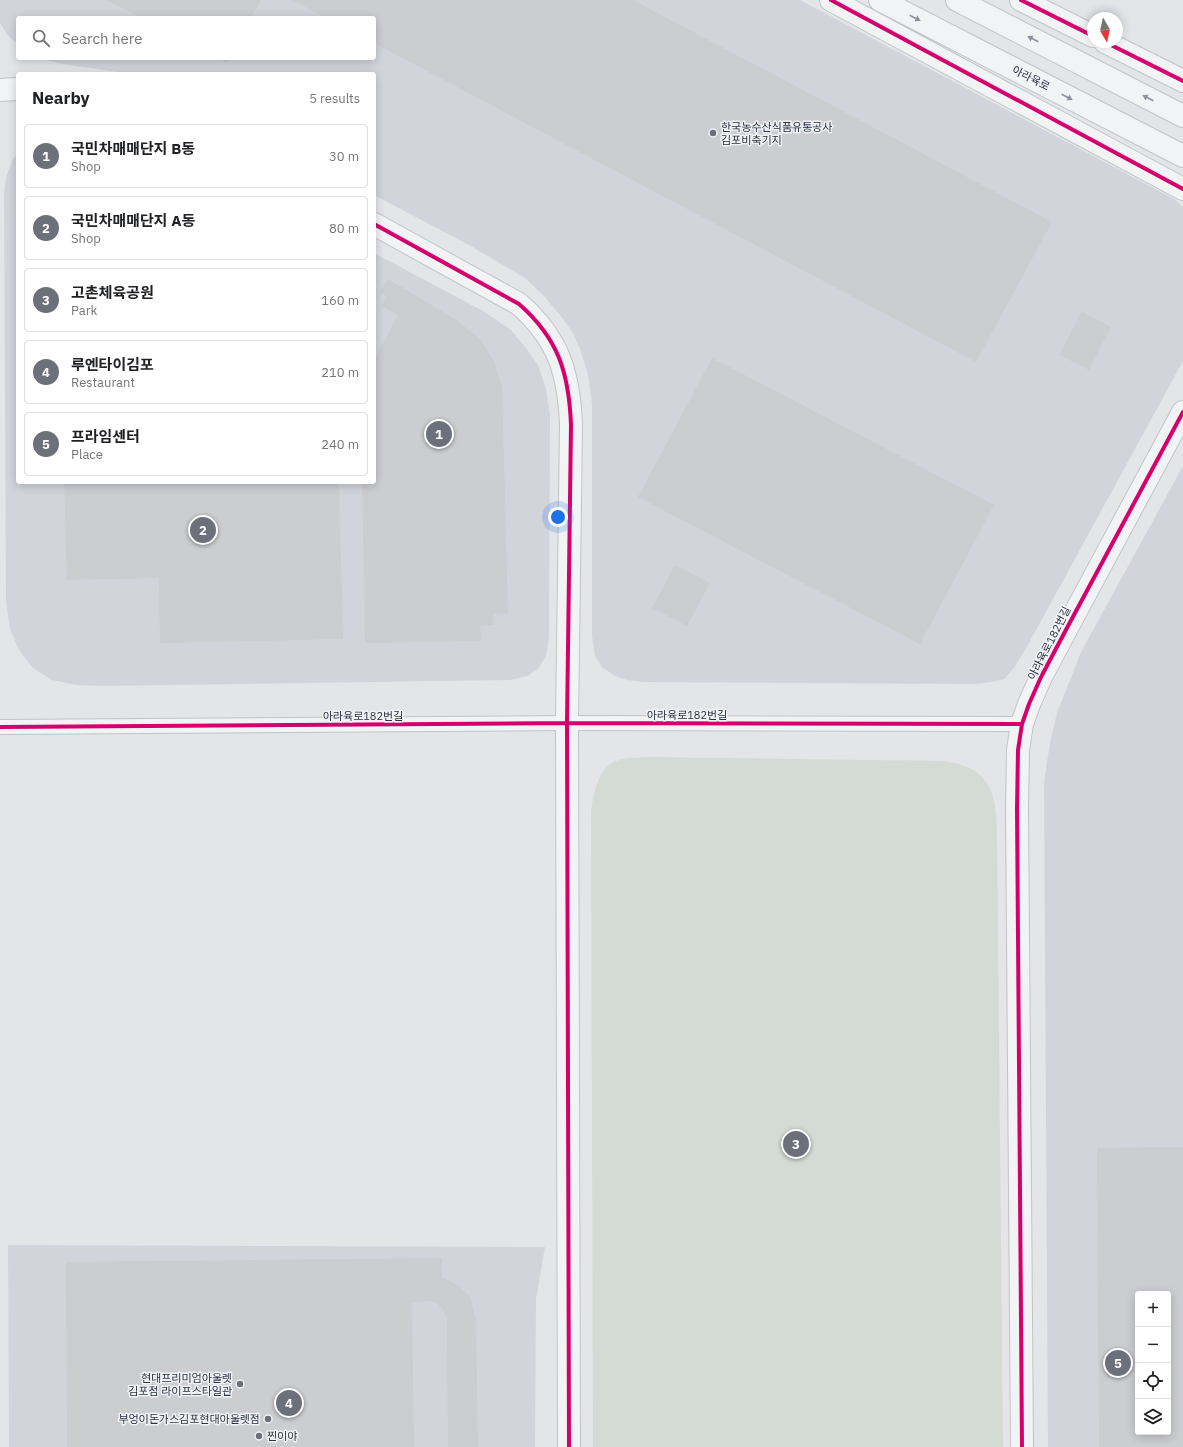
<!DOCTYPE html>
<html lang="en">
<head>
<meta charset="utf-8">
<style>
  body { margin:0; font-family:"IBM Plex Sans","Noto Sans KR",sans-serif; background:#f2f2f2; color:#202124 }
  .controls { position:absolute; right:12px; bottom:12px; display:grid; overflow:hidden; border-radius:4px; box-shadow:0 2px 10px #0003 }
  .controls button { width:36px; height:36px; display:grid; place-items:center; padding:0; border:0; border-bottom:1px solid #e0e0e0; background:#fff; color:#202124; font:20px sans-serif }
  .compass { position:absolute; left:1087px; top:12px; width:36px; height:36px; border-radius:50%; background:#fff; box-shadow:0 2px 10px #0003; rotate:171deg }
  .you { position:absolute; left:558px; top:517px; width:14px; height:14px; margin:-10px; border:3px solid #fff; border-radius:50%; background:#1a73e8; box-shadow:0 0 0 6px #1a73e833 }
  .badge { display:grid; place-items:center; width:26px; height:26px; border-radius:50%; background:#6b707b; color:#fff; font-size:13px; font-weight:700 }
  .pin { position:absolute; translate:-50% -50%; border:2px solid #fff; box-shadow:0 1px 4px #0006 }
  .list { margin:0; padding:0; list-style:none }
  h2 { display:flex; justify-content:space-between; align-items:center; height:52px; margin:0; padding:0 16px; font-size:17px }
  h2 small { font-size:13px; font-weight:400; color:#757577 }
  .list li { display:grid; grid-template-columns:26px 1fr auto; gap:12px; align-items:center; box-sizing:border-box; height:64px; margin:0 8px 8px; padding:0 8px; border:1px solid #e0e0e0; border-radius:4px }
  .list b { display:block; font-size:15px; white-space:nowrap }
  .list p { margin:0; font-size:13px; white-space:nowrap; color:#757577 }
  .list em { font-size:13px; font-style:normal; color:#757577 }
  .icon { flex:none; width:22px; height:22px; fill:none; stroke:currentColor; stroke-width:2; stroke-linecap:round; stroke-linejoin:round }
  .map { position:relative; flex:none; width:1183px; height:1447px; overflow:hidden }
  .search { position:absolute; background:#fff; box-shadow:0 2px 10px #0003; left:16px; top:16px; width:360px; height:44px; display:flex; align-items:center; gap:10px; box-sizing:border-box; padding:0 14px; border-radius:4px; color:#757577; font-size:15px }
  .panel { position:absolute; background:#fff; box-shadow:0 2px 10px #0003; left:16px; top:72px; width:360px; height:412px; border-radius:4px }
  .map>svg:first-child { display:block }
</style>
</head>
<body>
<div class="map">
<svg width="1183" height="1447" viewBox="0 0 1183 1447">
  <rect width="100%" height="100%" fill="#e4e5e8"/>
  <path fill="#d2d4db" fill-rule="evenodd" d="M0,0H800L1174,199L1183,207V361L1029,643L1014,668L1004,679L992,682L974,684L643,682L627,680L615,676L602,667L595,656L592,636V404L588,374L581,352L573,333L560,315L543,295L525,278L469,245L374,195V74H132L62,64L39,58H374V18H18V44L8,36L0,23Z
    M18,153V482H374V253L483,311L511,330L526,348L538,365L546,389L550,415L549,637L546,656L538,669L527,676L510,680L102,686L76,685L52,680L33,668L19,650L10,629L6,601L4,193L6,177L13,159Z
    M1183,466V1447H1048L1044,782L1050,743L1057,713L1081,652ZM1138,1294H1168V1432H1138Z
    M8,1245L545,1247L536,1299L535,1447H9Z"/>
  <path fill="#d4dbd4" d="M647,757L943,761C989,767 996,790 997,831L1003,1447H593L591,813C593,796 597,768 616,761C626,757 637,758 647,757Z"/>
  <path fill="#cccdd0" fill-rule="evenodd" d="M107,0H261L251,18H141Z
    M292,0H633L1052,222L976,362L374,43V18H326Z
    M217,58H230L227,63Z
    M388,279L455,319L479,338L493,359L502,386L508,613L493,614L494,625L480,626L481,641L365,643L362,482H374V360L398,315L382,306L386,296L380,292Z
    M1082,312L1111,327L1089,370L1059,355Z
    M712,358L994,505L920,644L638,497Z
    M64,482H339L343,639L160,643L159,578L67,580Z
    M675,565L710,583L687,626L652,608Z
    M1183,1147V1447H1099L1097,1148ZM1138,1294H1168V1432H1138Z
    M442,1258V1277L458,1285L470,1297L476,1321L478,1447H448L447,1319L444,1311L438,1304L429,1301L412,1303L414,1447H67L66,1262Z"/>
  <g fill="none" stroke-linecap="round" stroke-linejoin="round">
    <g stroke="#c2c3c6" stroke-width="16">
      <path id="service" d="M0,727L567,723L1022,724"/>
    </g>
    <g stroke="#c2c3c6" stroke-width="24">
      <path id="minor" d="M0,90L18,89
        M374,224L519,304C559,339 569,374 571,425L567,723L569,1447
        M1022,1447L1017,809L1018,750L1022,724L1029,704L1041,677L1068,626L1183,412"/>
    </g>
    <g stroke="#c2c3c6" stroke-width="24">
      <path id="tertiary" d="M831,0L1183,189
        M880,0L1183,156
        M957,0L1183,116
        M1021,0L1093,36
        M1105,42L1183,81"/>
    </g>
    <use href="#service" stroke="#f2f3f5" stroke-width="14"/>
    <use href="#minor" stroke="#f2f3f5" stroke-width="22"/>
    <use href="#tertiary" stroke="#f2f3f5" stroke-width="22"/>
    <g stroke="#f1f3f7" stroke-width="6">
      <path id="cycleway" d="M831,0L1183,189
        M1021,0L1093,36
        M1105,42L1183,81
        M374,224L519,304C559,339 569,374 571,425L567,723L569,1447
        M0,727L567,723L1022,724
        M1022,1447L1017,809L1018,750L1022,724L1029,704L1041,677L1068,626L1183,412"/>
    </g>
    <use href="#cycleway" stroke="#d6006c" stroke-width="4"/>
  </g>
  <defs><path id="oneway-solid" d="M-6-.8H1V-3.2L6.5 0L1 3.2V.8H-6Z"/></defs>
  <g fill="#8e929b">
    <use href="#oneway-solid" transform="translate(915 18) rotate(27)"/>
    <use href="#oneway-solid" transform="translate(1033 39) rotate(-153)"/>
    <use href="#oneway-solid" transform="translate(1067 97) rotate(27)"/>
    <use href="#oneway-solid" transform="translate(1148 98) rotate(-153)"/>
  </g>
  <g fill="#6b707b" stroke="#f1f3f7" stroke-width="1.5">
    <circle cx="713" cy="133" r="4"/>
    <circle cx="240" cy="1384" r="4"/>
    <circle cx="268" cy="1419" r="4"/>
    <circle cx="259" cy="1436" r="4"/>
  </g>
  <g text-anchor="middle" dominant-baseline="central" stroke-width="3" stroke-linejoin="round" paint-order="stroke">
    <g font-size="11" fill="#2a3141" stroke="#f1f3f7">
      <text transform="translate(1031 78) rotate(27)">아라육로</text>
      <text transform="translate(1049 643) rotate(-63)">아라육로182번길</text>
      <text x="687" y="715">아라육로182번길</text>
      <text x="363" y="716">아라육로182번길</text>
    </g>
    <g font-size="11" fill="#2a3141" stroke="#f1f3f7" text-anchor="start">
      <text x="721" y="127">한국농수산식품유통공사<tspan x="721" dy="13">김포비축기지</tspan></text>
      <text x="232" y="1378" text-anchor="end">현대프리미엄아울렛<tspan x="232" dy="13">김포점 라이프스타일관</tspan></text>
      <text x="260" y="1419" text-anchor="end">부엉이돈가스김포현대아울렛점</text>
      <text x="267" y="1436">찐이야</text>
    </g>
  </g>
</svg>
<div class="controls">
<button>+</button>
<button>−</button>
<button><svg class="icon" aria-label="locate" viewBox="0 0 24 24"><circle cx="12" cy="12" r="6"/><path d="M12 2v4M12 18v4M2 12h4M18 12h4"/></svg></button>
<button><svg class="icon" aria-label="layers" viewBox="0 0 24 24"><path d="M12 4l9 5-9 5-9-5zM3 14l9 5 9-5"/></svg></button>
</div>
<svg class="compass" viewBox="-18 -18 36 36"><path d="M0-13l5 13h-10z" fill="#e53935"/><path d="M0 13l5-13h-10z" fill="#757577"/></svg>
<div class="you"></div>
<div class="pin badge" style="left:439px;top:434px">1</div>
<div class="pin badge" style="left:203px;top:530px">2</div>
<div class="pin badge" style="left:796px;top:1144px">3</div>
<div class="pin badge" style="left:289px;top:1403px">4</div>
<div class="pin badge" style="left:1118px;top:1363px">5</div>
<div class="search"><svg class="icon" aria-label="search" viewBox="0 0 24 24"><circle cx="10" cy="10" r="6"/><path d="M15 15l6 6"/></svg>Search here</div>
<section class="panel">
<h2>Nearby<small>5 results</small></h2>
<ul class="list">
<li><span class="badge">1</span><div><b>국민차매매단지 B동</b><p>Shop</p></div><em>30 m</em></li>
<li><span class="badge">2</span><div><b>국민차매매단지 A동</b><p>Shop</p></div><em>80 m</em></li>
<li><span class="badge">3</span><div><b>고촌체육공원</b><p>Park</p></div><em>160 m</em></li>
<li><span class="badge">4</span><div><b>루엔타이김포</b><p>Restaurant</p></div><em>210 m</em></li>
<li><span class="badge">5</span><div><b>프라임센터</b><p>Place</p></div><em>240 m</em></li>
</ul>
</section>
</div>
</body>
</html>
